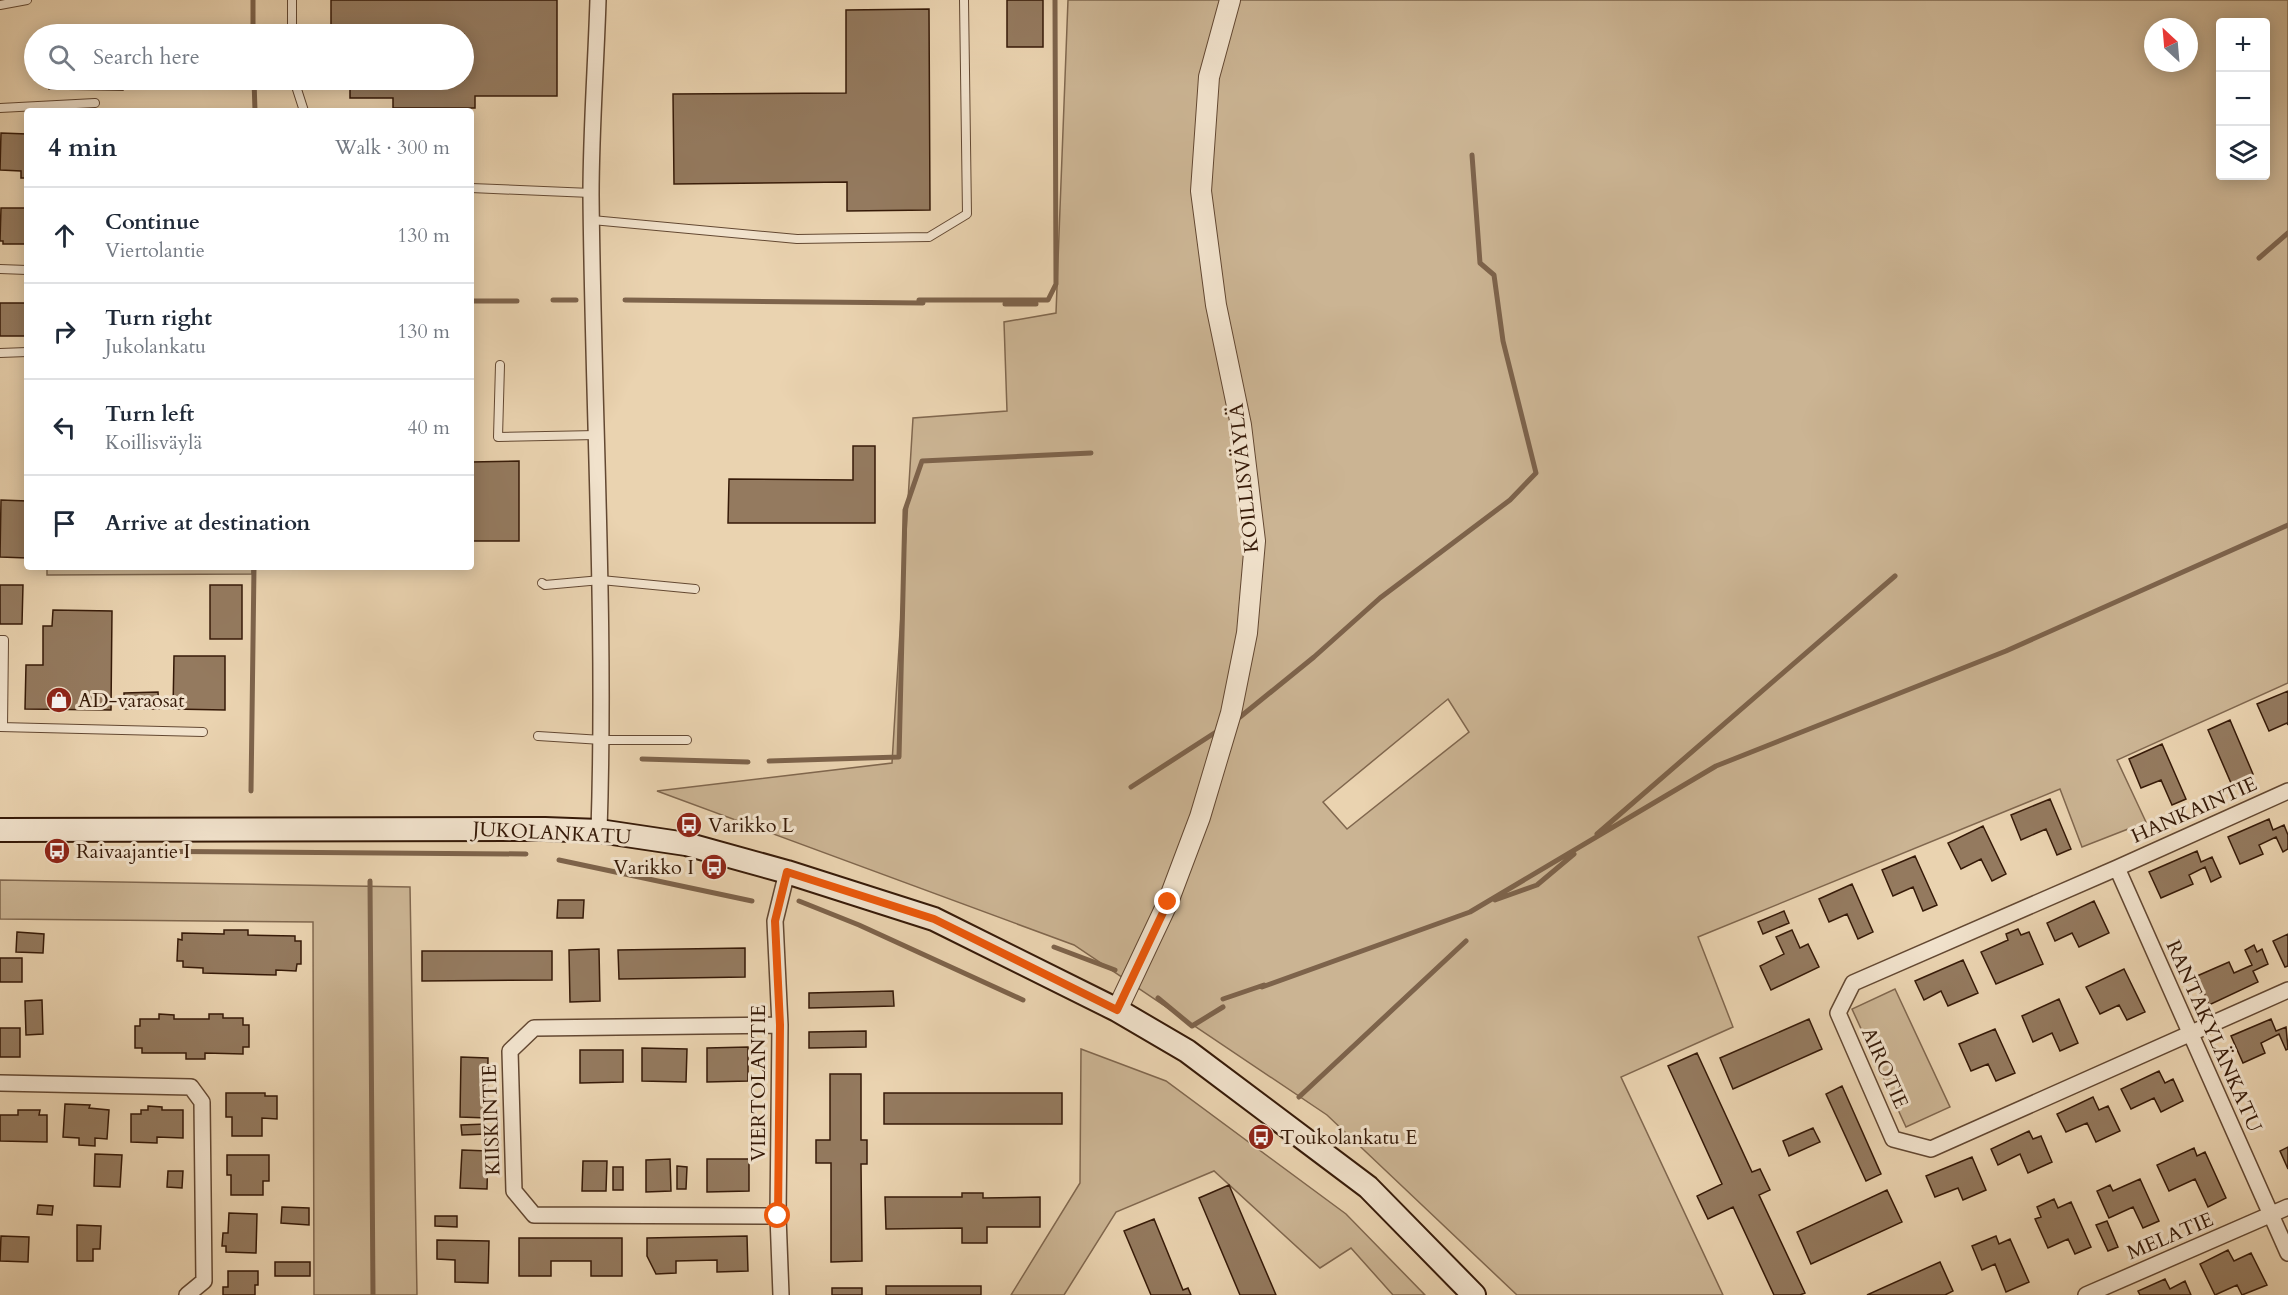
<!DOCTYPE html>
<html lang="en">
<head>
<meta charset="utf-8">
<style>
  body { margin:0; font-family:Cardo,serif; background:#f6f6f7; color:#1f2937 }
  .controls { position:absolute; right:18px; top:18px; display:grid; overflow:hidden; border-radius:6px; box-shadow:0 3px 15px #0003 }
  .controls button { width:54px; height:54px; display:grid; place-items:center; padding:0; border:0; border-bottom:2px solid #e0e1e3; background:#fff; color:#1f2937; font:30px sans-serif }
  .compass { position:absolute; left:2144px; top:18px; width:54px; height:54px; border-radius:50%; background:#fff; box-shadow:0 3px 15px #0003; rotate:334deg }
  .stop { position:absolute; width:18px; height:18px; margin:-14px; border:4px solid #ea580c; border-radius:50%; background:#fff }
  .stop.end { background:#ea580c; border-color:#fff; box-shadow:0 2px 6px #0008 }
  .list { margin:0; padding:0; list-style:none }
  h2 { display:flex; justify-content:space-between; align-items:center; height:78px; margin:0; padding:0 24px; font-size:26px }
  h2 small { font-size:20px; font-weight:400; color:#747a83 }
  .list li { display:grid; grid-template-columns:39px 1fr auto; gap:18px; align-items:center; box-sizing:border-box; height:96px; padding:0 24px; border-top:2px solid #e0e1e3 }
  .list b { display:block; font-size:22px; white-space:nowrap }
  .list p { margin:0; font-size:20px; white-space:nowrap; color:#747a83 }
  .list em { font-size:20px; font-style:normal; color:#747a83 }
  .icon { flex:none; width:33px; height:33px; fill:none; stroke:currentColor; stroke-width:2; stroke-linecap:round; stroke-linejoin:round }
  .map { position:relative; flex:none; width:2288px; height:1295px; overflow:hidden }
  .search { position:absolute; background:#fff; box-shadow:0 3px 15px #0003; left:24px; top:24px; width:450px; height:66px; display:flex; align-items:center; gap:15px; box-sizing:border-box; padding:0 21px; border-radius:33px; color:#747a83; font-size:22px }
  .panel { position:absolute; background:#fff; box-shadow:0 3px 15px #0003; left:24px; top:108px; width:450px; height:462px; border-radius:6px }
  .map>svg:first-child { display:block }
</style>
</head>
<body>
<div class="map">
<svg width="2288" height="1295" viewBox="0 0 2288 1295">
  <rect width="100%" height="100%" fill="#ead3b0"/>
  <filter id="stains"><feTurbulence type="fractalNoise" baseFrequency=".00333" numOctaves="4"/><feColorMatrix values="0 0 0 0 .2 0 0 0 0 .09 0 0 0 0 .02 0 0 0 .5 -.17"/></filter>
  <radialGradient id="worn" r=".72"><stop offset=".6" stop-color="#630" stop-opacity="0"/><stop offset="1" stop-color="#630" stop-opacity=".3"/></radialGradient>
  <path fill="#cbb493" stroke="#80674e" stroke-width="1.5" fill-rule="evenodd" d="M1068,0H2288V683L2117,760L2146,822L2082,847L2060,789L1698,937L1733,1027L1621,1077L1723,1295H1517L1327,1115L1074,945L657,791L892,763L913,418L1007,411L1004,322L1056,313ZM2220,22H2266V176H2220ZM2153,27H2189V63H2153ZM1448,699L1469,732L1347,829L1323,802Z
    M47,567H252V574L47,575Z
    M0,880L410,887L417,1295H314L313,922L0,919Z
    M1895,989L1950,1107L1906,1127L1852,1009Z
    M1081,1049L1166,1081L1346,1214L1425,1295H1393L1351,1248L1320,1268L1214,1171L1116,1212L1064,1295H1011L1080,1183Z"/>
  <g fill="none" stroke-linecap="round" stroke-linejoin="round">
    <path stroke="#7d634b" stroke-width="5" d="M253,0V34
      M254,80L255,111
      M2259,258L2288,233
      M553,300H576
      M625,300L923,303
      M919,300H1048L1056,284L1055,0
      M471,301H517
      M1005,304H1036
      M1240,717L1314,657L1380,598L1510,500L1536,473L1503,341L1494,275L1480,263L1472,155
      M642,759L748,762
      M769,761L899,757L905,510L922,461L1091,453
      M1131,787L1216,732
      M251,791L254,567
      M1597,834L1895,576
      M103,851L526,854
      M559,860L752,901
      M370,881L373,1295
      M1495,900L1537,885L1574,854
      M799,901L859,925L1023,1000
      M1054,947L1115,970
      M1262,987L1470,912L1716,766L2006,651L2288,525
      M1158,998L1192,1026L1223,1007
      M1223,999L1264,985
      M1299,1097L1466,941"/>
  </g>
  <path fill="#947a5f" stroke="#361a08" stroke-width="1.5" d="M331,0H557V96H475V108H393V98H350V80H464V34H331Z
    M1007,0H1043V47H1007Z
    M929,9L930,210L847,211V182L674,184L673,94L846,93V10Z
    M49,80H124L123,90L49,89Z
    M1,133L27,134V178H21V171L0,170Z
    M1,208H27V244H3V241H0Z
    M0,303H27V336H0Z
    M853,446H875V523H728L729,479L853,480Z
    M519,461V541H471V462Z
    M1,500L27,501V558L0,557Z
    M0,585H23L22,624H0Z
    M210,585H242V639H210Z
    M53,610L112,611L111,710L25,709L26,665H43V626H52Z
    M174,656H225V710L173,709Z
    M2288,691V725L2287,723L2269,731L2257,704Z
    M158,692L159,709H124V693Z
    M2230,720L2253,774L2231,783L2208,730Z
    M2162,744L2186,799L2172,805L2161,780L2141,788L2129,759Z
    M2050,799L2071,849L2057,855L2046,829L2021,840L2011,815Z
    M2269,819L2273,830L2284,825L2288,835V849L2283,852L2276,837L2259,845L2263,854L2240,864L2228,837Z
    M1983,826L2006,874L1992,881L1981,859L1961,869L1948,843Z
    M2197,851L2201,862L2212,857L2221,877L2211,882L2205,867L2189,875L2193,884L2161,898L2149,872Z
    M1915,856L1937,905L1923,911L1913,887L1893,896L1882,870Z
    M1852,884L1873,932L1858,939L1847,914L1829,922L1819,899Z
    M558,900H584L583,918H557Z
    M2094,901L2109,933L2079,947L2072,933L2055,941L2047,923Z
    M1784,911L1789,923L1763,934L1758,922Z
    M2018,929L2021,935L2029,932L2043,964L1996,984L1981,952L2008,940L2006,934Z
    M224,930H248V935L295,936V941H301V964H297L296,971L276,970V975L203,973V968L183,967V961H177L178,939L182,940V933L224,934Z
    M1792,930L1800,948L1808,944L1819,967L1771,990L1760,966L1784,954L1776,937Z
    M17,932L44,934L43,953L16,952Z
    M2288,934V966L2285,967L2273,941Z
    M2254,945L2257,952L2262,949L2268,964L2253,971L2258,982L2209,1005L2197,976L2229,962L2234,973L2252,965L2245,950Z
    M745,948V977L619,979L618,950Z
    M599,949L600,1001L570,1002L569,950Z
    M422,951H552V980L422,981Z
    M0,958H22V982H0Z
    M1963,960L1978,993L1948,1006L1941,991L1924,1000L1915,981Z
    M2124,969L2145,1012L2127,1020L2119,1005L2100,1014L2086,987Z
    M893,991L894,1006L809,1008V993Z
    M2059,999L2078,1043L2060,1051L2052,1033L2033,1042L2022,1016Z
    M42,1000L43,1034L26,1035L25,1001Z
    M159,1014L174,1015V1019H209V1014H223V1018H243V1025H249V1047H243V1054L205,1053V1059H186V1053H142V1048H135V1026H140V1019H159Z
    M1809,1019L1822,1049L1733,1089L1720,1058Z
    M2271,1019L2276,1031L2286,1027L2288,1049L2286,1050L2279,1034L2261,1043L2265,1053L2243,1063L2231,1036Z
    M0,1028H20V1057H0Z
    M1995,1029L2015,1073L1996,1081L1988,1064L1971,1071L1959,1044Z
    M866,1031V1047L809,1048V1032Z
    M748,1047V1081L707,1082V1048Z
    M642,1048L687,1049L686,1082L642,1081Z
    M580,1050H623V1082L580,1083Z
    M1697,1053L1752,1172L1760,1169L1770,1190L1759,1195L1805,1293L1800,1295H1774L1733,1207L1708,1219L1697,1196L1722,1184L1668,1066Z
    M461,1057L488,1058L487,1118L460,1117Z
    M2159,1071L2165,1083L2173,1079L2183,1101L2161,1112L2154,1098L2131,1109L2121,1089Z
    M830,1074H861V1140H867V1164H861L862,1261L831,1262V1163H816V1140H830Z
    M1842,1086L1881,1174L1866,1181L1826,1094Z
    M226,1093H265V1096H277V1119L262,1118V1136H232V1117H226Z
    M884,1093H1062V1124H884Z
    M2093,1097L2099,1110L2108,1106L2120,1131L2096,1142L2087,1123L2066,1132L2057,1114Z
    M65,1104L90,1105L89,1108L109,1110L107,1139L95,1138V1146L79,1145V1138L63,1137Z
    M148,1106L162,1107V1110H183V1138L157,1137V1143L131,1142V1114H141V1110H148Z
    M18,1110H40L39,1115H47V1142L0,1141V1115H18Z
    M486,1124L487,1134L462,1135L461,1125Z
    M1813,1128L1820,1142L1789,1156L1783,1141Z
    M2029,1131L2033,1139L2041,1136L2052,1162L2028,1173L2020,1154L1998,1165L1991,1149Z
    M2288,1147V1169L2280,1151Z
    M2194,1148L2197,1156L2205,1152L2226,1198L2208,1207L2195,1179L2169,1191L2157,1165Z
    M462,1150L488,1151L487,1189L460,1188Z
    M95,1154L122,1155L120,1187L94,1186Z
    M227,1155H269V1181H263V1195H231V1175H227Z
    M1972,1157L1986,1190L1963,1200L1958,1188L1935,1197L1926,1176Z
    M670,1159L671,1191L646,1192V1160Z
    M707,1159H749V1191L707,1192Z
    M583,1161H607L606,1191H582Z
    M677,1166L687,1167L686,1189H677Z
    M613,1167H623V1190H613Z
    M168,1171H183L182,1188L167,1187Z
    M2140,1179L2159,1221L2143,1228L2133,1207L2109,1218L2097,1191L2110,1185L2113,1191Z
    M1229,1185L1276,1295H1240L1199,1198Z
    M1887,1190L1902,1222L1811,1264L1797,1232Z
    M962,1193H983V1198L1040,1197V1227H987V1243H962V1228L886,1229L885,1197H962Z
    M2054,1199L2058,1208L2071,1202L2091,1247L2075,1254L2068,1239L2048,1248L2035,1219L2041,1217L2037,1207Z
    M38,1205L53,1206L52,1215L37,1214Z
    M282,1207L309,1208V1225L281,1223Z
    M229,1213L257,1214L256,1253L226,1252V1246H222L223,1233H228Z
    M435,1216H457V1227L435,1226Z
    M1154,1219L1183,1290L1188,1288L1191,1295H1151L1124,1231Z
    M2107,1221L2118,1247L2108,1251L2096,1225Z
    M77,1225L101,1226L100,1249H93V1261H77Z
    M1,1236L29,1237L28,1262L0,1261Z
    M747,1236L748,1271L717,1272V1260L676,1261V1273L656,1274L647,1256V1238Z
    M1996,1236L1999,1244L2010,1239L2029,1282L2006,1292L1995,1264L1982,1270L1972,1246Z
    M519,1238H622V1276H591V1261H551V1276H519Z
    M437,1240L489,1241L488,1283L455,1282V1260L437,1259Z
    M2228,1250L2234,1261L2251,1253L2267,1285L2242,1295L2237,1285L2215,1295L2200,1264Z
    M275,1262H310V1276H275Z
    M1940,1262L1953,1291L1945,1295H1867Z
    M228,1271H258V1285H255V1295H223V1287H228Z
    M2165,1279L2170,1289L2185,1281L2191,1295H2140L2138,1291Z
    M886,1286H981V1295H886Z
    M832,1288H862V1295H832Z"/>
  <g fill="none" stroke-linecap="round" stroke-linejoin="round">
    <g stroke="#634832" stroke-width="10">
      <path id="service" d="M292,0V34
        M0,5L27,0
        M294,80L304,111
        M0,108L95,103
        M471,188L591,193
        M592,220L797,239L929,237L967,214L964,0
        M0,269L27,270
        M0,353L27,352
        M500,365L498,437L597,435
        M542,583L545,585L601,580L695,589
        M0,640H4L3,727
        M0,727L203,732
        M538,736L602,740H687"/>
    </g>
    <g stroke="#634832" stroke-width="18">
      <path id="minor" d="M598,0C596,65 591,130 591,195C593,408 606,619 599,831
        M2288,791L2117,868L1853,983L1838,1013L1893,1139L1931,1149L2288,990
        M2117,868L2288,1253
        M0,1083L191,1087L202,1102L204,1281L187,1295
        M778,1216L534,1215L514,1191L510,1051L534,1028L780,1025
        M781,1295L778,1216L780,1025L775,921L787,872
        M2086,1295L2288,1207"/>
    </g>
    <g stroke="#634832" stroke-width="22">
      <path id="tertiary" d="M1117,1010L1168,902L1200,817L1231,713L1247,633L1255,541L1241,425L1216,305L1201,191L1209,77L1230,0"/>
    </g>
    <g stroke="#361a08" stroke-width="26">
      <path id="secondary" d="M0,830L545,829L599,831L686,844L787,872L934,919L1117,1010L1187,1051L1368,1187L1474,1295"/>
    </g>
    <use href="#service" stroke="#f1e2cc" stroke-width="8"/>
    <use href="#minor" stroke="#f1e2cc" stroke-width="15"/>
    <use href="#tertiary" stroke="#f1e2cc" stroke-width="20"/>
    <use href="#secondary" stroke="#f1e2cc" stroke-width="22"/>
  </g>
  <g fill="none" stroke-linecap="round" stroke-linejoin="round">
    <path stroke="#ea580c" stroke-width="8" d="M778,1216L780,1025L775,921L787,872L934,919L1117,1010L1168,902"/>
  </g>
  <defs>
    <g id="shop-disc" transform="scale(1.35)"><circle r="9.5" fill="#8f2418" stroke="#f1e2cc"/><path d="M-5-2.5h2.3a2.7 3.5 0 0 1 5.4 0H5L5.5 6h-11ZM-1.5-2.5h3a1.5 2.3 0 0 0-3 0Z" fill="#fff"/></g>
    <g id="bus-disc" transform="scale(1.35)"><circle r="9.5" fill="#8f2418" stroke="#f1e2cc"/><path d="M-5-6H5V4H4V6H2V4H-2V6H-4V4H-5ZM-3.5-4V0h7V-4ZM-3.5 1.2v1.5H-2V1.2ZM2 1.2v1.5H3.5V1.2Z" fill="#fff"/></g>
  </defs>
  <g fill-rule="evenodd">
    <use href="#shop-disc" x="59" y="700"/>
    <use href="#bus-disc" x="689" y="825"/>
    <use href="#bus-disc" x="57" y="851"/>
    <use href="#bus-disc" x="714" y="867"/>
    <use href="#bus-disc" x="1261" y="1137"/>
  </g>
  <g text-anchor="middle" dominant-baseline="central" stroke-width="6" stroke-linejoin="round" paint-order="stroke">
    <g font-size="20" fill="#361a08" stroke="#f1e2cc">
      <text transform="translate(1244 478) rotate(-96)">KOILLISVÄYLÄ</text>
      <text transform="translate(2194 810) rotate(-24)">HANKAINTIE</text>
      <text transform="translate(552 833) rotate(3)">JUKOLANKATU</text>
      <text transform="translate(2214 1036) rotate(66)">RANTAKYLÄNKATU</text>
      <text transform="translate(1885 1068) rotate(66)">AIROTIE</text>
      <text transform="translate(758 1083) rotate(-90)">VIERTOLANTIE</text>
      <text transform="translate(491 1120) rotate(-92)">KIISKINTIE</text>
      <text transform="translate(2170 1236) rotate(-23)">MELATIE</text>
    </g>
    <g font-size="20" fill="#361a08" stroke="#f1e2cc" text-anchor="start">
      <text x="78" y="700">AD-varaosat</text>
      <text x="708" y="825">Varikko L</text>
      <text x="76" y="851">Raivaajantie I</text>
      <text x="694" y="867" text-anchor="end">Varikko I</text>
      <text x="1280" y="1137">Toukolankatu E</text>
    </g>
  </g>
  <rect width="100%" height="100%" filter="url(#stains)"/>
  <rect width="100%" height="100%" fill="url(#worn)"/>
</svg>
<div class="controls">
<button>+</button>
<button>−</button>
<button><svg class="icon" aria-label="layers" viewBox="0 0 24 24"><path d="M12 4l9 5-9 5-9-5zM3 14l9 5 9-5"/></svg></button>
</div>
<svg class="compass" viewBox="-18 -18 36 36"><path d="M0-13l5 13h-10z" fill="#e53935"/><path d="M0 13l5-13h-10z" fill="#747a83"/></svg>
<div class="stop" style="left:778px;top:1216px"></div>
<div class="stop end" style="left:1168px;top:902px"></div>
<div class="search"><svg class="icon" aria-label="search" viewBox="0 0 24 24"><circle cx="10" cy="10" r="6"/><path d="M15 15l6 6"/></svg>Search here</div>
<section class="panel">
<h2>4 min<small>Walk · 300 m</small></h2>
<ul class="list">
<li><svg class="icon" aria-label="ahead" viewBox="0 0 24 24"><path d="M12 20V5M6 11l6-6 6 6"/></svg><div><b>Continue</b><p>Viertolantie</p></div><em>130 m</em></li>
<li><svg class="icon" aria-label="right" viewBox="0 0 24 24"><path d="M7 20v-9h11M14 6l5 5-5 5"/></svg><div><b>Turn right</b><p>Jukolankatu</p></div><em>130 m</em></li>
<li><svg class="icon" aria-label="left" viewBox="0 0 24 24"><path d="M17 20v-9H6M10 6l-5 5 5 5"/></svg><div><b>Turn left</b><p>Koillisväylä</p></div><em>40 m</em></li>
<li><svg class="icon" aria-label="arrive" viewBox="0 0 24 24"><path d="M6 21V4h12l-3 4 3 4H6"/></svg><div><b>Arrive at destination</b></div></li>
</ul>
</section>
</div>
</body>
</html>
